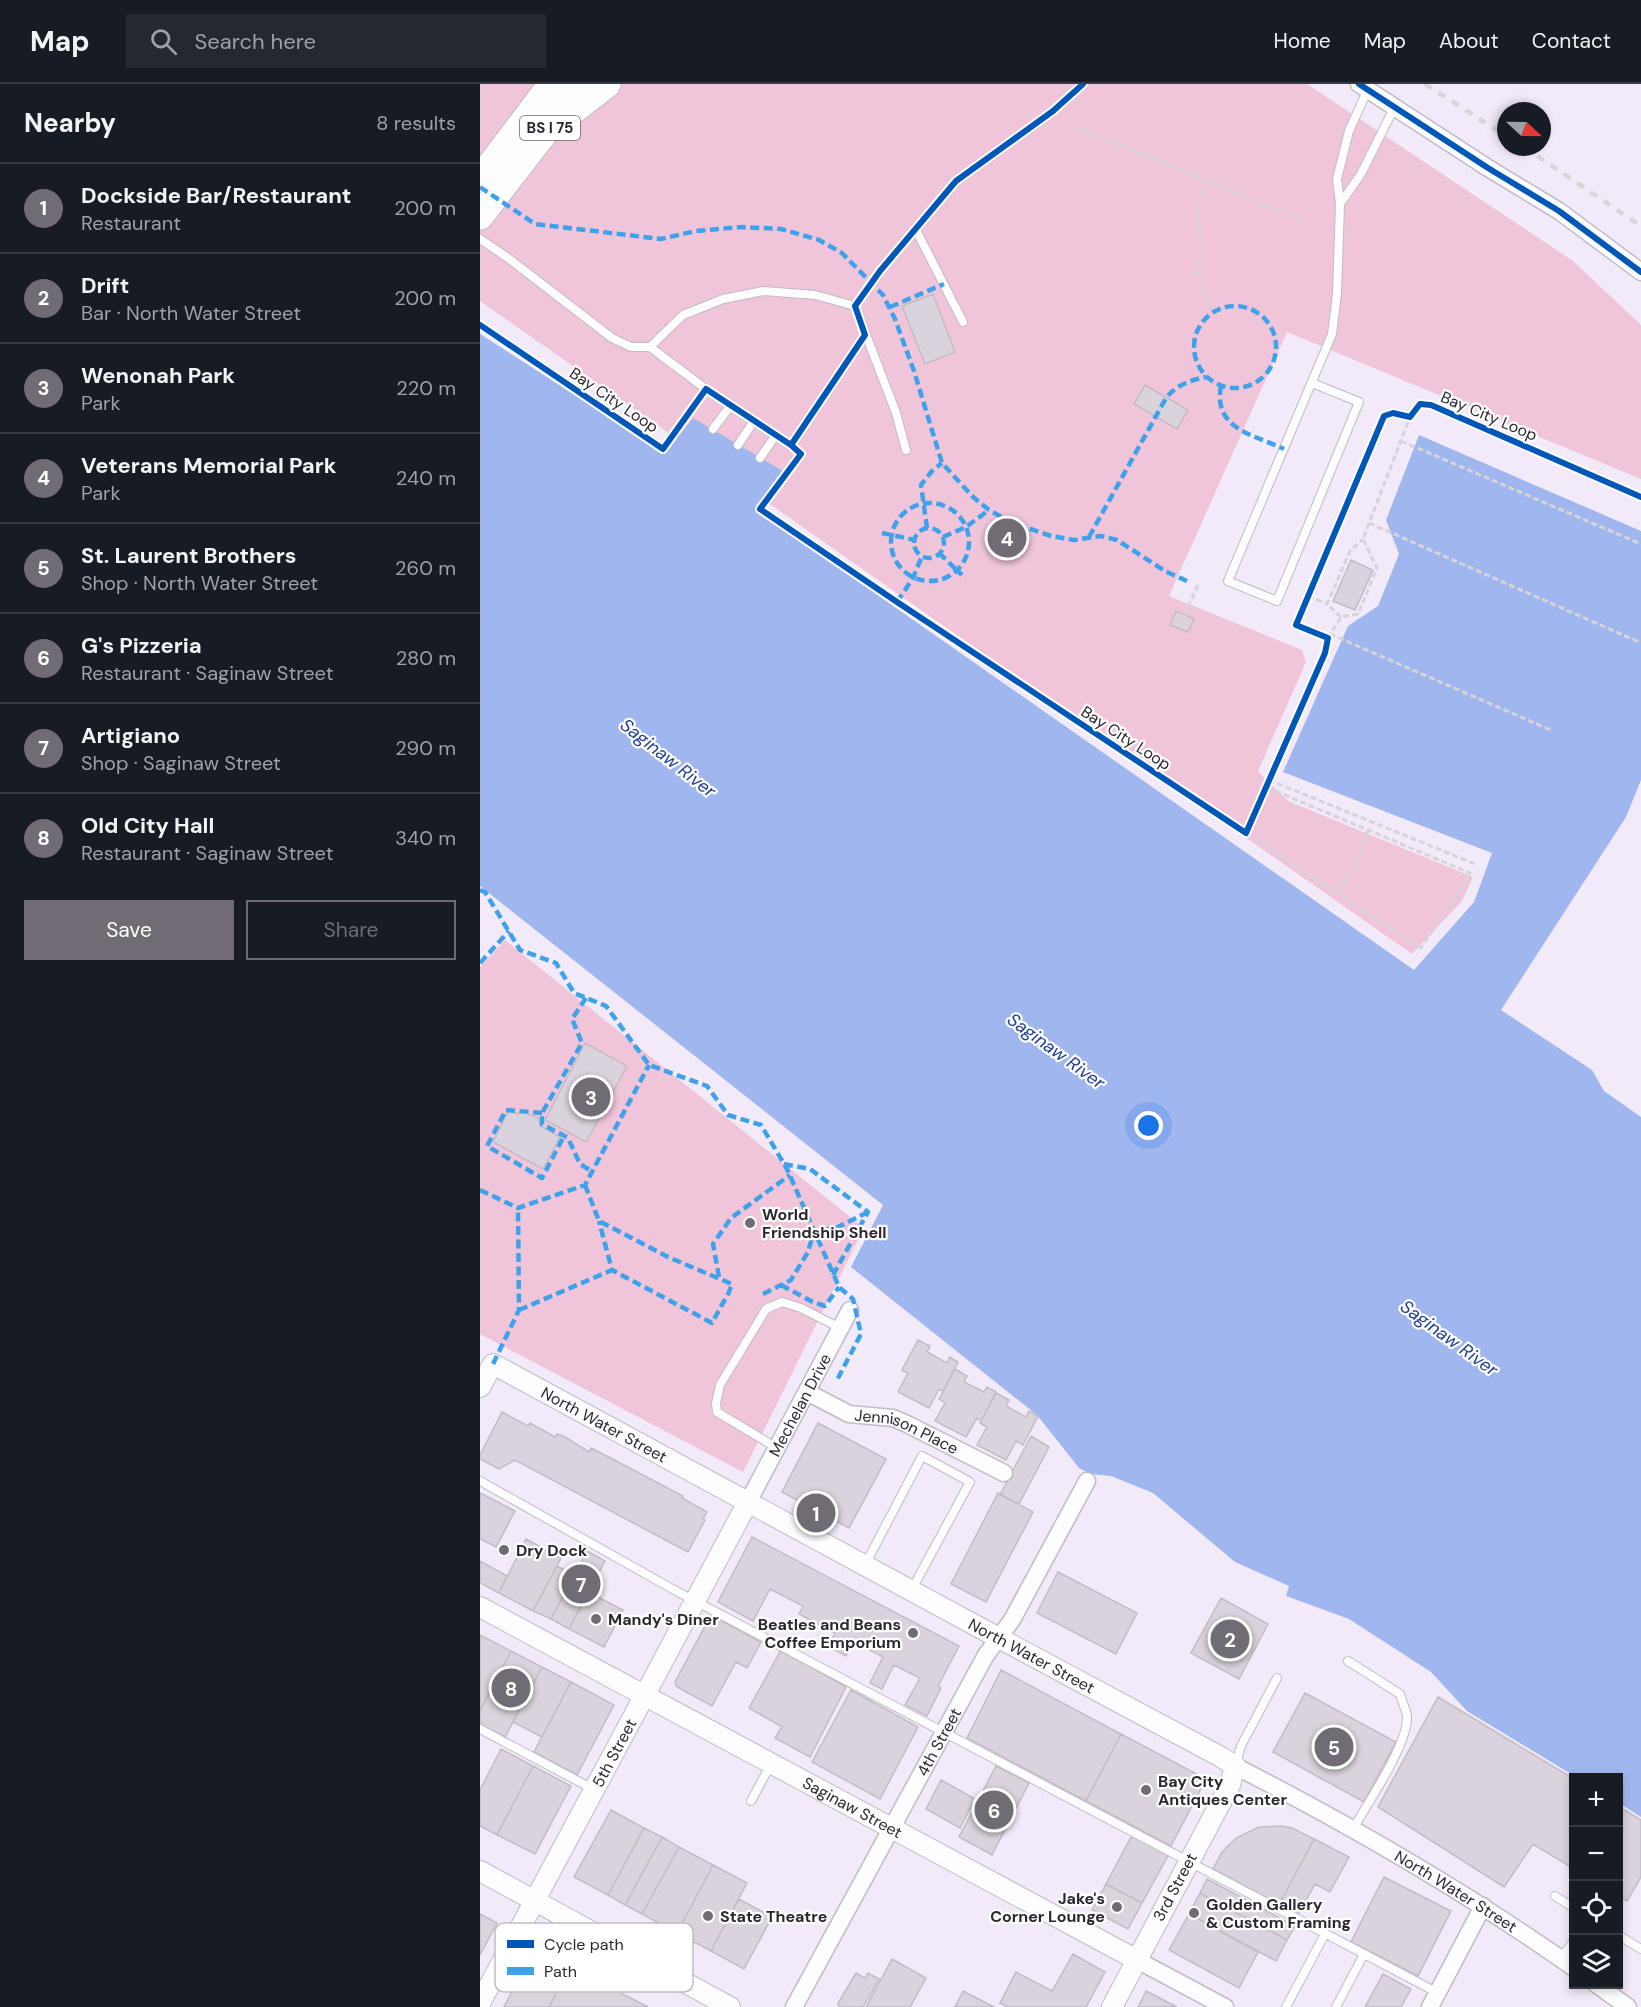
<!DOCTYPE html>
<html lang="en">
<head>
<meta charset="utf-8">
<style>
  body { margin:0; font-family:"DM Sans",sans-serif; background:#242831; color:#f1f3f6 }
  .controls { position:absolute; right:18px; bottom:18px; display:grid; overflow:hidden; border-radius:0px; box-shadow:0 3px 9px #0003 }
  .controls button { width:54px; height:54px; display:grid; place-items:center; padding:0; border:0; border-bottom:2px solid #363941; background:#171b24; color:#f1f3f6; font:30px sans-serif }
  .compass { position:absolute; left:1017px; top:18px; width:54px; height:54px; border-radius:50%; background:#171b24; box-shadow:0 3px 9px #0003; rotate:112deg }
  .you { position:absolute; left:669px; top:1042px; width:21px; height:21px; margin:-15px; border:4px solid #fff; border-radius:50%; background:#1a73e8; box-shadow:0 0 0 9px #1a73e833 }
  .badge { display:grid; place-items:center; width:39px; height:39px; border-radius:50%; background:#716b76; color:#fff; font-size:20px; font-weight:700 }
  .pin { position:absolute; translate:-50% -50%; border:3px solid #fff; box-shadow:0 2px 6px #0006 }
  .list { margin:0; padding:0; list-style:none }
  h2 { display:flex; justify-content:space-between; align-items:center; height:78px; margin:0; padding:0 24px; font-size:26px }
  h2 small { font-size:20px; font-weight:400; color:#9ea1a6 }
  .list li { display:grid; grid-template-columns:39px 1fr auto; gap:18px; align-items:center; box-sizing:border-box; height:90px; padding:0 24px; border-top:2px solid #363941 }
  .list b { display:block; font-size:22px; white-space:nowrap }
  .list p { margin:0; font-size:20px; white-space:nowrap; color:#9ea1a6 }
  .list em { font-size:20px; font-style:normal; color:#9ea1a6 }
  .actions { display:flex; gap:12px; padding:18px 24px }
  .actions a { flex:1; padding:14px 0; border:2px solid #716b76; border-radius:0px; text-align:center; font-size:21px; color:#716b76 }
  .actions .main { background:#716b76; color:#fff }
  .icon { flex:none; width:33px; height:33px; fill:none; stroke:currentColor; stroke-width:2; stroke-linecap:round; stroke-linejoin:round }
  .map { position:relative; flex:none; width:1161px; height:1923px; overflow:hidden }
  header { display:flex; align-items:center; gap:36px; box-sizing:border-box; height:84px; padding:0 30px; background:#171b24; border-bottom:2px solid #363941 }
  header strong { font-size:28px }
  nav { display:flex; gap:33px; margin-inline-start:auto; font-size:21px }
  .search { width:420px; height:54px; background:#242831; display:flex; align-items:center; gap:15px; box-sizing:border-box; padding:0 21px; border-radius:0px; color:#9ea1a6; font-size:22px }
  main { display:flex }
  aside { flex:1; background:#171b24 }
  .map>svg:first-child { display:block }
</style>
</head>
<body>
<header>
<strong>Map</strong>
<div class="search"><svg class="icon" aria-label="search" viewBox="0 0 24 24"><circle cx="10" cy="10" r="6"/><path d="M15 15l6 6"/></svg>Search here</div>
<nav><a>Home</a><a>Map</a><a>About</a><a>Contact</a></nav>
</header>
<main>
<aside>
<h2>Nearby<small>8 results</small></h2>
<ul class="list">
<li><span class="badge">1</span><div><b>Dockside Bar/Restaurant</b><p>Restaurant</p></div><em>200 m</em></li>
<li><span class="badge">2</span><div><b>Drift</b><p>Bar · North Water Street</p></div><em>200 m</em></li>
<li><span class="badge">3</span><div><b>Wenonah Park</b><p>Park</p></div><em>220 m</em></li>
<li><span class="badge">4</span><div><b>Veterans Memorial Park</b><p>Park</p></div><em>240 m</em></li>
<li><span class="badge">5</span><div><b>St. Laurent Brothers</b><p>Shop · North Water Street</p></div><em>260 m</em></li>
<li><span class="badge">6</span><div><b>G's Pizzeria</b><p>Restaurant · Saginaw Street</p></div><em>280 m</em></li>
<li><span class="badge">7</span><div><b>Artigiano</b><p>Shop · Saginaw Street</p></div><em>290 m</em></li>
<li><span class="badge">8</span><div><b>Old City Hall</b><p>Restaurant · Saginaw Street</p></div><em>340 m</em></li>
</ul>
<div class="actions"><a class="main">Save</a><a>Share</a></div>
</aside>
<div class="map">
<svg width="1161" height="1923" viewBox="0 0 1161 1923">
  <rect width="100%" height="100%" fill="#f2eaf8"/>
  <path fill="#f0c5d9" d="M0,0H827L1093,177L1161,241V395L807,248L689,512L822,566L826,578L778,687L808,717L993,793L982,817L932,870L0,217Z
    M25,856L384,1144L263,1388L0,1250V883Z"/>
  <path fill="#a0b6ee" d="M0,250L185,369L213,334L303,387L276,426L934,886L994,818L1012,769L803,688L868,542L898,522L919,470L906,436L939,351L1161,447V696L1146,733L1021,926L1112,986L1124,1007L1161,1033V1733L1139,1719L1138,1694L1096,1693L987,1627L951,1588L869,1535L806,1512L809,1502L755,1478L673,1409L631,1392L610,1390L599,1384L557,1331L371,1183L403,1121L0,802Z"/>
  <path fill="#dad2dc" stroke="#c3bbc5" stroke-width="1.5" d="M453,210L475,268L445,280L422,222Z
    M665,301L708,326L697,345L654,320Z
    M871,476L893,486L875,526L853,517Z
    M696,527L714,535L708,548L690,541Z
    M105,959L147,982L106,1058L65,1036Z
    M29,1026L37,1030L47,1026L48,1030L58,1034L60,1042L80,1053L63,1085L13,1058Z
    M438,1256L450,1262L447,1268L467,1279L470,1273L478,1278L463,1307L459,1305L449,1324L418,1308L428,1289L422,1286Z
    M475,1285L487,1292L484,1298L504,1308L507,1303L516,1308L501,1337L497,1334L486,1353L455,1337L465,1319L459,1315Z
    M516,1309L529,1316L526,1322L546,1333L549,1327L558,1332L543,1361L536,1357L526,1376L497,1361L507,1343L500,1339Z
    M22,1328L48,1342L50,1339L75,1353L77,1350L85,1353L109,1368L111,1364L119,1368L203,1412L202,1414L227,1428L223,1435L225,1436L208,1468L35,1376L19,1385L0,1375V1371Z
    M338,1339L406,1375L369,1444L302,1408Z
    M551,1352L569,1363L539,1420L520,1411Z
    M0,1409L35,1427L16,1463L0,1455Z
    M518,1409L553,1428L506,1518L471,1500Z
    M272,1453L479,1562L458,1602L461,1604L447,1632L425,1621L440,1594L414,1581L402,1605L390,1599L403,1573L373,1557L366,1572L348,1562L355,1549L319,1530L323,1522L290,1505L273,1537L238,1518Z
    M46,1455L81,1474L53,1527L19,1509Z
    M107,1467L125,1477L89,1545L71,1535Z
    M0,1477L27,1492L19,1509L0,1499Z
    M77,1482L94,1491L71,1535L53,1527Z
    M578,1488L657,1529L636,1570L557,1529Z
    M108,1508L143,1526L124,1563L89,1545Z
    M741,1514L788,1540L759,1595L711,1569Z
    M231,1531L281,1558L267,1584L256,1578L232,1622L197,1603L195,1598Z
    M0,1551L31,1567L1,1625H0Z
    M301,1566L366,1603L330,1673L295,1654L302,1643L269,1624Z
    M31,1567L62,1583L25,1653L0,1641V1627Z
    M62,1583L91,1598L62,1653L33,1638Z
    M521,1586L641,1650L606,1717L487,1654Z
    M91,1598L134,1621L97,1691L54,1668Z
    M371,1606L438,1643L400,1715L332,1678Z
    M825,1609L916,1658L884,1718L793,1668Z
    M958,1613L1094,1695V1785L1053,1760L1024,1803L898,1723Z
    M641,1650L726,1695L691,1762L606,1717Z
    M21,1665L53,1682L17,1751L0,1742V1706Z
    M53,1682L91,1702L55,1770L17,1751Z
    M516,1682L549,1699L512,1771L479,1753Z
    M461,1696L495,1715L480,1744L446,1725Z
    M1138,1722L1161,1736V1793L1147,1817L1138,1812Z
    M131,1726L164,1744L128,1811L94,1793Z
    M801,1742L812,1744L834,1755L799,1821L733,1785L742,1768L756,1754L779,1743Z
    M164,1744L182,1753L145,1821L128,1811Z
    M654,1751L689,1770L662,1819L626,1800L650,1755Z
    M182,1753L199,1763L162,1830L145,1821Z
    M834,1755L869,1773L850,1808L835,1800L818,1831L799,1821Z
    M199,1763L233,1781L197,1849L162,1830Z
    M233,1781L267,1799L231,1867L197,1849Z
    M904,1793L971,1827L938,1892L871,1858Z
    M727,1795L815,1842L807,1856L720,1809Z
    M626,1800L662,1819L648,1845L612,1826Z
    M720,1809L807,1856L796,1877L709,1830Z
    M259,1815L292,1833L264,1885L231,1867Z
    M0,1830L17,1839L0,1871Z
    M709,1830L778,1868L759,1904L689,1866Z
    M54,1864L90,1883L69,1923H24Z
    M593,1870L625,1888L606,1923H527L520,1919L536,1888L572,1907Z
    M412,1875L446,1894L430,1923H386Z
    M90,1883L168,1923H69Z
    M376,1889L385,1894L388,1889L399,1895L383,1923H359L358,1919Z
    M903,1890L931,1905L921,1923H885Z
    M483,1907L514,1923H475Z
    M666,1907L697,1923H658Z"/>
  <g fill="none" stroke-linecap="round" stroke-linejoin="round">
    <g stroke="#c1bbc6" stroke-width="10">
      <path id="service" d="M860,120L881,90L915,22
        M436,146L483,238
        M0,155L28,174L132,254L151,263H170L203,231L243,215L284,207L335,211L375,222
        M170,263L226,305L311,361L385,251
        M832,299L879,318L797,517L748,497L852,250L857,210L860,120L857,95L869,47L888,5
        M233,345L251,321
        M258,361L274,337
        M426,366L416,329L375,222L400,187L476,97L573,27L603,0
        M280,374L296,351
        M297,1364L237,1328L236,1319L240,1301L286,1225L302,1218L321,1224L360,1244
        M0,1397L198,1508L958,1909
        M385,1481L442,1372L490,1398L431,1507
        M868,1577L920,1610C922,1617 926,1625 927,1632C929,1659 887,1720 873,1745
        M0,1645L113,1705
        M755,1682L761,1662L797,1594
        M271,1717L291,1680
        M1075,1812L1094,1824
        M1138,1851L1161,1865
        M1080,1875L1094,1857
        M806,1923L845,1850
        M856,1923L884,1870"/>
    </g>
    <g stroke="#c1bbc6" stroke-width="19">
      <g id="minor">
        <path d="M879,0L1008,84L1079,127L1161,188"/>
        <path id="s1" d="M327,1308L369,1330L413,1334L427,1340L524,1389"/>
        <path id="s2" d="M268,1418L370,1226"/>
        <path id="s3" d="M755,1682C872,1742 986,1808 1094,1884"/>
        <path d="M657,1876L745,1923"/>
        <path d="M1116,1900L1148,1923"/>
        <path id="s4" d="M314,1923L506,1571L532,1536L607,1397"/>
        <path d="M950,1923L1003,1822"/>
      </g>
    </g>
    <g stroke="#c1bbc6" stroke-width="22">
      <g id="tertiary">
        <path id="s5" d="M0,1303L13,1280L504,1546L741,1673L755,1682L750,1701L632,1923"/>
        <path id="s6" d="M0,1523L657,1876"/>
        <path d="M0,1787L250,1923"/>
        <path id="s7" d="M0,1919L268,1418"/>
      </g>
    </g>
    <g stroke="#c1bbc6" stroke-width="29">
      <path id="trunk" d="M91,28L127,0
        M0,95L72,0
        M0,132L102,0"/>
    </g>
    <path stroke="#d7d4d9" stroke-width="3" stroke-dasharray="6 3" stroke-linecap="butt" d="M597,43L825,137
      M727,97L717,119L720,150L719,191L727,219L735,227
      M921,357L1161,460
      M889,439L1159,558
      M828,512L847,520
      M704,531L718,501
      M861,533L847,520L870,467L883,455
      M850,550L1073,647
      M848,554L861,533L878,530L897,484L883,455L930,333
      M789,696L995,780
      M766,749L941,864L990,789L786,703
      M856,807L875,783L888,746"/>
    <use href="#service" stroke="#fdfcfe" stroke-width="8"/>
    <use href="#minor" stroke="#fdfcfe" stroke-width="16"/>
    <use href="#tertiary" stroke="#fdfcfe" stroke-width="20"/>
    <use href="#trunk" stroke="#fdfcfe" stroke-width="27"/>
    <path stroke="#d8d5d9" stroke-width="4.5" stroke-dasharray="8 8" stroke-linecap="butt" d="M945,0L1026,52
      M1044,63L1161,142"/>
    <path stroke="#3ea2eb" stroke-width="4.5" stroke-dasharray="9 4.5" stroke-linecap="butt" d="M0,103L55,140L181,155L216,147L262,143L301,145L339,156L362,169L403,211L415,235L434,287L462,379L493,413L509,426L533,439L571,452L594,456L621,452L637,456L685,487L707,497
      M714 263a41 41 0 1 1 82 0a41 41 0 1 1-82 0Z
      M410,223L464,200
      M741,302C733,345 772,350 804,365
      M411 458a39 39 0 1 1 78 0a39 39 0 1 1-78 0Z
      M447,444L441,401L452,387L462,379
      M434 459a15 15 0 1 1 30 0a15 15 0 1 1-30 0Z
      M402,449L435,456
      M463,453L486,443L509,426
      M609,453L686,314C696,301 711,296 726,293
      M459,469L482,491
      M417,518L433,494L442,472
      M0,806L5,808L40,866L76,879L94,909L126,922L169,981L227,1002L248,1031L281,1041L307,1085L359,1203L373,1215L381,1250L356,1298
      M0,879L29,847
      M106,914L92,935L102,959L62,1029V1040L88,1054L100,1080L113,1088
      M62,1029L26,1026L7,1062L62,1094L84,1052
      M304,1080L330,1085L388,1128L353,1191
      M105,1101L119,1137L188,1173L252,1200L249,1208L232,1239L132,1186
      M0,1106L38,1124L105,1101L169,981
      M239,1193L233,1160L251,1134L310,1091
      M301,1201L333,1218L345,1222L359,1203
      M283,1210L311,1196L328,1168L334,1147L356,1144L388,1128
      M39,1226L132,1186L119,1137
      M13,1280L39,1226L38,1124"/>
    <g stroke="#fff" stroke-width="10">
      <path id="cycleway" d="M879,0L1008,84L1079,127L1161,188
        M0,241L183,365L226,305L311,361L321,370L280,425L417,518L766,749L845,569L848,554L816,541L904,332L913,329L930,333L940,320L951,321L1161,413
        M311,361L385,251L375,222L400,187L476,97L573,27L603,0"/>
    </g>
    <use href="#cycleway" stroke="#0057b8" stroke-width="6"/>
  </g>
  <g fill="#716b76" stroke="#fff" stroke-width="2">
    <circle cx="270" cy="1139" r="6"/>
    <circle cx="24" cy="1466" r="6"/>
    <circle cx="116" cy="1535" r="6"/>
    <circle cx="433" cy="1549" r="6"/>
    <circle cx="666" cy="1706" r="6"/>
    <circle cx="637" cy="1823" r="6"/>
    <circle cx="714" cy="1829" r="6"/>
    <circle cx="228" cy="1832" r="6"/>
  </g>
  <g text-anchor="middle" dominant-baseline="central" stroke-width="4.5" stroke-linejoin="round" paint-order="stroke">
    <rect fill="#fff" stroke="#6b676e" stroke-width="1.5" x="40" y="32" width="60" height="24" rx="4.5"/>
    <g font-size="15" font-weight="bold" fill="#2b2630">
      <text x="70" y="44">BS I 75</text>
    </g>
    <g font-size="16" fill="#2b2630" stroke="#fff">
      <text transform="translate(134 316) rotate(34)">Bay City Loop</text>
      <text transform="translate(1009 332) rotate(23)">Bay City Loop</text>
      <text transform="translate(646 654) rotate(33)">Bay City Loop</text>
      <text stroke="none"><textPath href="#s2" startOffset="110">Mechelan Drive</textPath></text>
      <text stroke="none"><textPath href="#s5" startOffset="153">North Water Street</textPath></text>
      <text stroke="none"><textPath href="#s1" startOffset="108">Jennison Place</textPath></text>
      <text stroke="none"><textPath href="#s5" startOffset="639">North Water Street</textPath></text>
      <text stroke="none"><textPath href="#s4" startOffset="302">4th Street</textPath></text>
      <text stroke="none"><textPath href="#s7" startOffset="284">5th Street</textPath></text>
      <text stroke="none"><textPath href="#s6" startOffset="423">Saginaw Street</textPath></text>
      <text transform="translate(695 1803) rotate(-62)">3rd Street</text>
      <text stroke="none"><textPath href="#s3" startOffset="254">North Water Street</textPath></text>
    </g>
    <g font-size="16" font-weight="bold" fill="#2b2630" stroke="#fff" text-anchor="start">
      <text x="282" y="1130">World<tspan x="282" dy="18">Friendship Shell</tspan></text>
      <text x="36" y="1466">Dry Dock</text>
      <text x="128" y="1535">Mandy's Diner</text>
      <text x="421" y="1540" text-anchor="end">Beatles and Beans<tspan x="421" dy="18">Coffee Emporium</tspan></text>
      <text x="678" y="1697">Bay City<tspan x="678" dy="18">Antiques Center</tspan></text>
      <text x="625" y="1814" text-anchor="end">Jake's<tspan x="625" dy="18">Corner Lounge</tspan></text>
      <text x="726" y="1820">Golden Gallery<tspan x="726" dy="18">&amp; Custom Framing</tspan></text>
      <text x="240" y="1832">State Theatre</text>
    </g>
    <g font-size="18" font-style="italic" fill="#203f94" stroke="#fff">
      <text transform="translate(188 674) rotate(38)">Saginaw River</text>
      <text transform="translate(576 967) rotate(36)">Saginaw River</text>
      <text transform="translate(969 1254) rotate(36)">Saginaw River</text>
    </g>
  </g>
  <rect x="15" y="1839" width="198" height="69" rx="9" fill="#fff" stroke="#bfbec1" stroke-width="1.5"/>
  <rect x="27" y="1856" width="27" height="8" fill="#0057b8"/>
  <rect x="27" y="1883" width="27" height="8" fill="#3ea2eb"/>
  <g font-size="16" fill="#2b2630">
    <text x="64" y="1866">Cycle path</text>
    <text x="64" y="1893">Path</text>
  </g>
</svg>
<div class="controls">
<button>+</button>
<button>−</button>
<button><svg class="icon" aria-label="locate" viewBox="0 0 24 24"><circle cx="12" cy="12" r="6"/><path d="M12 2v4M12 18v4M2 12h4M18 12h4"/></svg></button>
<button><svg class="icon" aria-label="layers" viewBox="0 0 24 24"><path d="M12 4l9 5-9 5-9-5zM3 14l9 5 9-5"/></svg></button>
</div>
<svg class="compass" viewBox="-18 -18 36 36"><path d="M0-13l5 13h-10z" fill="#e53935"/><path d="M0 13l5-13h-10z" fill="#9ea1a6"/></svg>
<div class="you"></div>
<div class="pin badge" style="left:336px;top:1429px">1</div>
<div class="pin badge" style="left:750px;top:1555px">2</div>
<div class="pin badge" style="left:111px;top:1013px">3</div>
<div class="pin badge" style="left:527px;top:454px">4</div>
<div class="pin badge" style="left:854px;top:1663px">5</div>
<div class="pin badge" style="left:514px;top:1726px">6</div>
<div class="pin badge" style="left:101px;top:1500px">7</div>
<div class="pin badge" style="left:31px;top:1604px">8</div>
</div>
</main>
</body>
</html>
